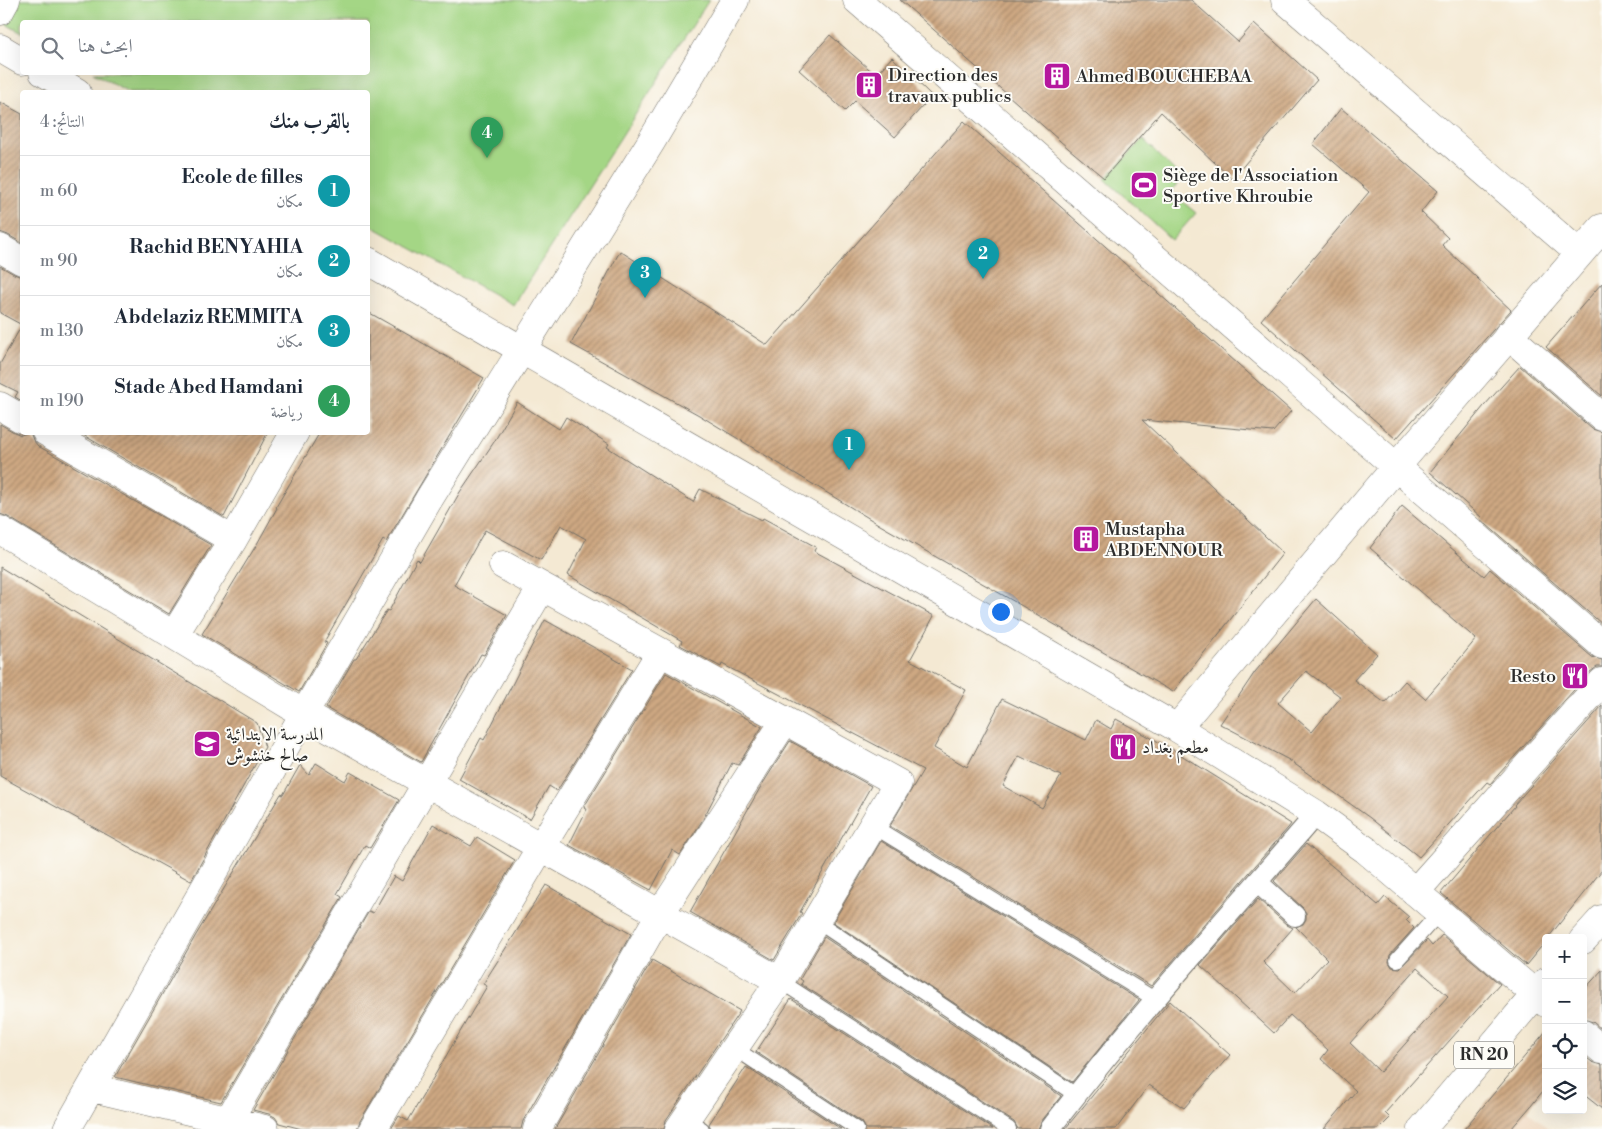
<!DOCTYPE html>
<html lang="ar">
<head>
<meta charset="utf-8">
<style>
  body { margin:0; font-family:"Libre Bodoni",Amiri,serif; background:#f2f2f3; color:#1f2937; direction:rtl }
  .controls { position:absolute; right:15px; bottom:15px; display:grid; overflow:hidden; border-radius:5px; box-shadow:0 5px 20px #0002 }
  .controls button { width:45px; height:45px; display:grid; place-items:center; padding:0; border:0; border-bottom:1px solid #e0e1e3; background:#fff; color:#1f2937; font:25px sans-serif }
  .you { position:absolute; left:1000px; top:611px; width:18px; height:18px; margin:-12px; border:4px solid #fff; border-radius:50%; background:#1a73e8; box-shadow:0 0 0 8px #1a73e833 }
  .badge { display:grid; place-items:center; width:32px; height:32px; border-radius:50%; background:#b5179e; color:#fff; font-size:16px; font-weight:700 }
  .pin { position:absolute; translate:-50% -41px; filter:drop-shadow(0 1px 2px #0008) }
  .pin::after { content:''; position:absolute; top:26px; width:18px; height:15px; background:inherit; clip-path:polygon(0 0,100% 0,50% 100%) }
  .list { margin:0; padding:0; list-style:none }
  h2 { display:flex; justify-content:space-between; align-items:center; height:65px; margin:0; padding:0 20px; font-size:21px }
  h2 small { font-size:16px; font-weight:400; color:#747a83 }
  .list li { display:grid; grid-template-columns:32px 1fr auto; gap:15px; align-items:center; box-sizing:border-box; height:70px; padding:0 20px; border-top:1px solid #e0e1e3 }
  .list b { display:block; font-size:19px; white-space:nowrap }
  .list p { margin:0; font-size:16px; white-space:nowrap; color:#747a83 }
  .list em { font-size:16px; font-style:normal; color:#747a83 }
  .icon { flex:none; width:28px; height:28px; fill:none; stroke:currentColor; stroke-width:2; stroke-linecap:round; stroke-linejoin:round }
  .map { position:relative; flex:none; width:1602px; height:1129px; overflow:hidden; direction:ltr }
  .search { position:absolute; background:#fff; box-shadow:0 5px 20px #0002; left:20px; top:20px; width:350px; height:55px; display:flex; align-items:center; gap:12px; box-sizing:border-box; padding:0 18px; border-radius:5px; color:#747a83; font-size:19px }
  .panel { position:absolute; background:#fff; box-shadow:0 5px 20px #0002; left:20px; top:90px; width:350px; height:345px; border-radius:5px; direction:rtl }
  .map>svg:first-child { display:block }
</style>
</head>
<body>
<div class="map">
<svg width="1602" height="1129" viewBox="0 0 1602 1129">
  <defs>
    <pattern id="building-hatch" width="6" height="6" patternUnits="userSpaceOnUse" patternTransform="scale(1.25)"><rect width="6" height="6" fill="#cea882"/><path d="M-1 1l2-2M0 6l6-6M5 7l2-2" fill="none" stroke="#a7896b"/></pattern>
  </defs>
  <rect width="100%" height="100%" fill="#fdfcf7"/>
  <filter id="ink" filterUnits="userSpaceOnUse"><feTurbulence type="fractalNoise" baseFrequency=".02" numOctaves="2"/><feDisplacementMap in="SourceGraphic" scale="10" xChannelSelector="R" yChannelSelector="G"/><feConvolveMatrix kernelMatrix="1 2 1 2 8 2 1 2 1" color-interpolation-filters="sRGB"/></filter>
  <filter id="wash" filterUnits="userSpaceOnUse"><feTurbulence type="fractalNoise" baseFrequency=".0096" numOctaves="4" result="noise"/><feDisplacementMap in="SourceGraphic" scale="20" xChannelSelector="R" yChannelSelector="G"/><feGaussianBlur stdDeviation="1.12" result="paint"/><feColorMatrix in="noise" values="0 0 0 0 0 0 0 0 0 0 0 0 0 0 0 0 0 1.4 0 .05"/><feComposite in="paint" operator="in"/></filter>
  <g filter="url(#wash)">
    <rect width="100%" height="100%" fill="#f4e9d3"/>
    <path fill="#efd6bc" d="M1527,1110L1549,1129H1511Z"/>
    <path fill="#a4d685" stroke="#688058" d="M19,0H709L513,305L368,224V92H129L93,73L368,72V22H22V33L6,24Z
      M1143,139L1182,178L1171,192L1196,213L1172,240L1105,179Z"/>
    <g id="blocks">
      <path fill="url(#building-hatch)" fill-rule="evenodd" d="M900,0H1191L1238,42L1254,23L1317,80L1232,179L1161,112L1104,178L1068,148Z
        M830,35L876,75L892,57L932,96L895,137L855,101L845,111L799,70Z
        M0,102L22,114V243L8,235L0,232Z
        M1341,108L1438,191L1421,212L1448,238L1442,245L1511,310L1396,439L1261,320L1369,192L1313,144Z
        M964,121L1291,411L1273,432L1142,420L1283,553L1173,692L880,525L699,415L571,344L620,251L767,345Z
        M0,266L14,274L22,277V401L15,397L18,392L0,383V364L22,325L0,313Z
        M1602,283V396L1546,347Z
        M368,312L484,378L386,542L383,540L324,642L327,643L299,692L202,634L257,544L277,508L276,507L320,432H368Z
        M1520,366L1592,429L1602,432V624L1480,519L1481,517L1430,472L1484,406Z
        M517,402L559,429L566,417L609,444L607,447L693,502L700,489L762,520L763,518L816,547L814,551L934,616L910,660L966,690L934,748L967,767L1002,699L1086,740L1096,720L1111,729L1116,719L1170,748L1291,824L1288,828L1151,986L890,826L923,770L722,664L721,667L680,645L682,641L568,575L586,539L561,525L541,560L485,530L454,585L507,615L484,655L481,654L421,762L326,708L354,659H356L387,610L389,611L417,559L420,562L460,492L494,442ZM1019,756L1061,776L1042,808L1003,786Z
        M0,424L14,432L21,435L30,432L33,440L38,446L211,545L169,614L8,517L0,514Z
        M78,432H268L224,517Z
        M1402,506L1484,576L1490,569L1592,657L1602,660V667H1597L1590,672L1490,784L1487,782L1419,857L1370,818L1289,760L1220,724L1255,672L1316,599L1377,654L1354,680L1385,703L1405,681L1425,699L1458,661L1476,639L1370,548ZM1306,671L1341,697L1312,732L1278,703Z
        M0,567L257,723L265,747L191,881L0,776Z
        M545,620L632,669L557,791L549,786L530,819L459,779L481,738L484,740Z
        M666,673L762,727L738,765L732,763L702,821L680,855L672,850L651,890L569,845L587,809L584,807Z
        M1602,706V870L1548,938H1546V941L1526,965L1441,893L1496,828L1515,806L1514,805Z
        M790,741L871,786L800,912L802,913L774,960L690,912L760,788Z
        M316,763L345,781L350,772L399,800L370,848L365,845L337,894L342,897L221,1102L115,1077L196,935L281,794L283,795L300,765L309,775Z
        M433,824L471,846L477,837L515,860L360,1121L357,1129H302L279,1123L275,1117L269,1114L253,1110L369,911L373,913L394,876L402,881Z
        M881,841L1139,1000L1072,1082L833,922Z
        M1306,844L1378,905L1385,897L1409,917L1406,920L1414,928L1390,955L1389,962L1392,967L1400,968L1427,940L1432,946L1442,935L1500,984L1385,1113L1390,1118L1379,1129H1324L1356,1091L1321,1059L1328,1050L1290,1015L1274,1033L1200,965L1258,899L1287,925L1293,928L1263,962L1295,993L1327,959L1296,927L1303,924L1306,919V913L1303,908L1274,881ZM1417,968L1448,996L1380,1072L1350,1043Z
        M546,885L631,934L523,1121L521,1129H391L399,1116L408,1121L487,986L483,984Z
        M824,937L1061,1096L1041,1122L1038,1129H1018L1014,1122L801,984L803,981L800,979Z
        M652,960L740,1011L666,1120L664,1129H555Z
        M1602,970V1030L1593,1022L1583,1019V991Z
        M791,999L993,1129H866L862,1122L756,1052Z
        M1170,1001L1230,1055L1184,1108L1149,1085L1116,1129H1065Z
        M1546,1031V1087L1531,1106L1511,1129H1464Z
        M1583,1055L1592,1062L1602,1065V1109L1583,1094Z
        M746,1067L841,1129H711L709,1124Z"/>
    </g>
  </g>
  <g filter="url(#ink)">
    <use href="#blocks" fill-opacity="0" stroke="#716e66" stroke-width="1"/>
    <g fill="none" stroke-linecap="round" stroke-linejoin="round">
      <g stroke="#716e66" stroke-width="16">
        <path id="service" d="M873,826L1156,1000
          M815,920L1076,1095
          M1397,960L1440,912
          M780,981L1009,1129
          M734,1048L857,1129
          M685,1119L702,1129"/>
      </g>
      <g stroke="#716e66" stroke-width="22">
        <path id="pedestrian" d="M1257,882L1295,916
          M1050,1129C1133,1020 1227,918 1316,814"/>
      </g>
      <g stroke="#716e66" stroke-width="29">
        <path id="minor" d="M857,0L1602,645
          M1285,0L1579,253
          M0,11L6,0
          M0,48L22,61
          M43,72L77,92
          M0,248L22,261
          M368,261L1177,728L1316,814L1366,850L1546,1003
          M1508,335L1602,417
          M0,406L22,419
          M46,432L233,540
          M0,530L304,714L780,981
          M503,565L898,783L780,981L679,1129
          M174,635L233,540L295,432
          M1177,728L1396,467L1602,228
          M1415,892L1602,682
          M1583,1034L1602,1050
          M92,1088L265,1129
          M228,1121L542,587
          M67,1129L304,714L429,499L651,142L735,0
          M373,1129L541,847L660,653
          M537,1129L660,914L784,722"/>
      </g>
      <g stroke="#716e66" stroke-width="29">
        <path id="primary" d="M1583,940L1602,919
          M1422,1129L1546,982"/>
      </g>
      <use href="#service" stroke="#fff" stroke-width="14"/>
      <use href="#pedestrian" stroke="#fff" stroke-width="20"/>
      <use href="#minor" stroke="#fff" stroke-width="28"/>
      <use href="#primary" stroke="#fff" stroke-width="28"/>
    </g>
  </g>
  <defs>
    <g id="building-square" transform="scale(1.4375)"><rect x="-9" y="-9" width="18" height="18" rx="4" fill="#b5179e" stroke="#fdfcf7"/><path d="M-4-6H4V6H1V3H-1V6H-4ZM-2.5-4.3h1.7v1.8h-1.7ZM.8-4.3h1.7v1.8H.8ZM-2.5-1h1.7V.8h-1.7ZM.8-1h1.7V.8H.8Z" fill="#fff"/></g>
    <g id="stadium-square" transform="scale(1.4375)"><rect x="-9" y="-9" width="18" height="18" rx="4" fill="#b5179e" stroke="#fdfcf7"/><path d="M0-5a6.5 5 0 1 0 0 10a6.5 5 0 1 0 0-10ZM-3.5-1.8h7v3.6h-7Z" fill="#fff"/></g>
    <g id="restaurant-square" transform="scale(1.4375)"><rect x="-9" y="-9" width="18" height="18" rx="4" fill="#b5179e" stroke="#fdfcf7"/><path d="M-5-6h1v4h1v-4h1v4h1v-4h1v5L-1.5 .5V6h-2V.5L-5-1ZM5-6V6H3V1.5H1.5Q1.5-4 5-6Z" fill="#fff"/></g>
    <g id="school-square" transform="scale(1.4375)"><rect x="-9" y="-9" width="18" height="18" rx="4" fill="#b5179e" stroke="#fdfcf7"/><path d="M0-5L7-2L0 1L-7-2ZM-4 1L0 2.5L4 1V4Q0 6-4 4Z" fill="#fff"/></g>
  </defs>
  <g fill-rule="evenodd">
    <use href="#building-square" x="1057" y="76"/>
    <use href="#building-square" x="869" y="85"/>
    <use href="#stadium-square" x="1144" y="185"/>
    <use href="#building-square" x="1086" y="539"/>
    <use href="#restaurant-square" x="1575" y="676"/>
    <use href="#school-square" x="207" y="744"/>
    <use href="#restaurant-square" x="1123" y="747"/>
  </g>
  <g text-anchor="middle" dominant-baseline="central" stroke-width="4" stroke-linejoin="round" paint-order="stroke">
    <rect fill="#fdfcf7" stroke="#6a6a68" stroke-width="1" x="1454" y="1041.5" width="60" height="27" rx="4"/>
    <g font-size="16" font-weight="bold" fill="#2b2b2b">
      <text x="1484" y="1055">RN 20</text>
    </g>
    <g font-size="18" fill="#2b2b2b" stroke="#fdfcf7" text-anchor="start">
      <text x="888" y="75">Direction des<tspan x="888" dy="21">travaux publics</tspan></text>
      <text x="1076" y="76">Ahmed BOUCHEBAA</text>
      <text x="1163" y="175">Siège de l'Association<tspan x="1163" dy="21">Sportive Khroubie</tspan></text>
      <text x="1105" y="529">Mustapha<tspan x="1105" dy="21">ABDENNOUR</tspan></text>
      <text x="1556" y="676" text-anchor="end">Resto</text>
      <text x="226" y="734">المدرسة الابتدائية<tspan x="226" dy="21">صالح خنشوش</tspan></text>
      <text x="1142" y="747">مطعم بغداد</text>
    </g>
  </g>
</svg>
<div class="controls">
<button>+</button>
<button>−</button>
<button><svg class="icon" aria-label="locate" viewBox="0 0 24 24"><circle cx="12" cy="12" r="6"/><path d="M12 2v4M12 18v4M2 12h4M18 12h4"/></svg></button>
<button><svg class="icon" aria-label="layers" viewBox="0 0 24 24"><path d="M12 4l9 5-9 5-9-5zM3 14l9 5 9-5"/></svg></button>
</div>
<div class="you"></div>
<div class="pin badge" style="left:849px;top:470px;background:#0f9aa8">1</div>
<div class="pin badge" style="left:983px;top:279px;background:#0f9aa8">2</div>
<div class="pin badge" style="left:645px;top:298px;background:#0f9aa8">3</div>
<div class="pin badge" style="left:487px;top:158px;background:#2e9e5b">4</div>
<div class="search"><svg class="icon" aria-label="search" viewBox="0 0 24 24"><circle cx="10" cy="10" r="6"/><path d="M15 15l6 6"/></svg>ابحث هنا</div>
<section class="panel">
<h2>بالقرب منك<small>النتائج: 4</small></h2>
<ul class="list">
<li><span class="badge" style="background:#0f9aa8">1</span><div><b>Ecole de filles</b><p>مكان</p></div><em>60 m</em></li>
<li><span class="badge" style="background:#0f9aa8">2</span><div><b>Rachid BENYAHIA</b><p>مكان</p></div><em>90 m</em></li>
<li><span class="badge" style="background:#0f9aa8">3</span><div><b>Abdelaziz REMMITA</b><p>مكان</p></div><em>130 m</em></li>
<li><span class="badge" style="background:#2e9e5b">4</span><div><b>Stade Abed Hamdani</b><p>رياضة</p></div><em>190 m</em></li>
</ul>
</section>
</div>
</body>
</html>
